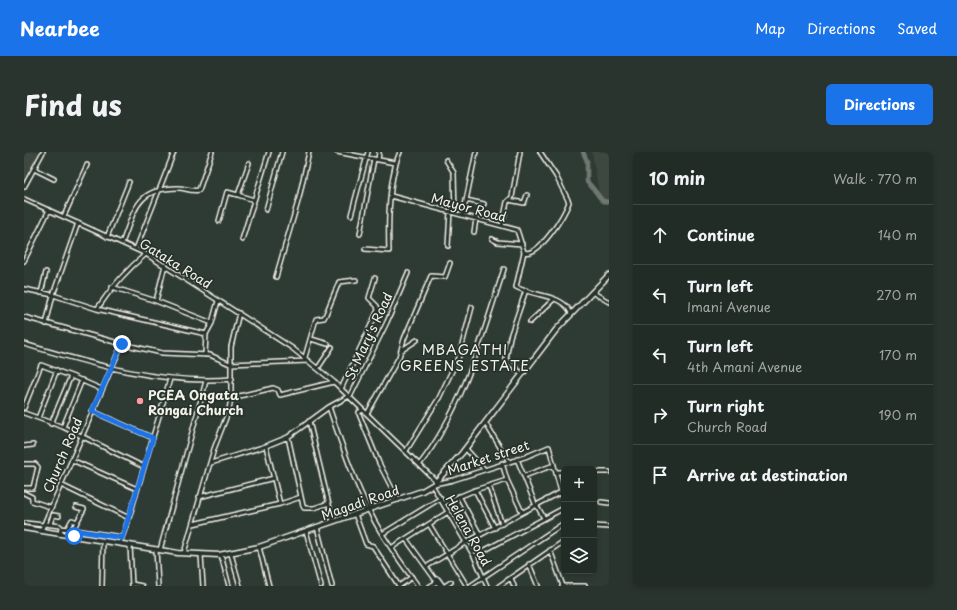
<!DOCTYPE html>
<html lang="en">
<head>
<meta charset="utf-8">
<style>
  body { margin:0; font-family:"Playpen Sans",sans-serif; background:#2a342f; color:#f1f3f6 }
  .controls { position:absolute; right:12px; bottom:12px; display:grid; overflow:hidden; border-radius:6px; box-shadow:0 2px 6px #0003 }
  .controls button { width:36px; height:36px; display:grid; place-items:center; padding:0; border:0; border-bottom:1px solid #3f4844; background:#222c27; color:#f1f3f6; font:20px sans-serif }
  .stop { position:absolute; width:12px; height:12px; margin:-9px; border:3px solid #1a73e8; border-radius:50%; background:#fff }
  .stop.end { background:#1a73e8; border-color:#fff; box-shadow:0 1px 4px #0008 }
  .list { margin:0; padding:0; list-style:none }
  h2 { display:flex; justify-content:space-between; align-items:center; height:52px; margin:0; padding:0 16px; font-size:17px }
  h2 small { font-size:13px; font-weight:400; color:#a2a7a7 }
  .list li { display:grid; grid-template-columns:26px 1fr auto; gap:12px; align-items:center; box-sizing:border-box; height:60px; padding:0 16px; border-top:1px solid #3f4844 }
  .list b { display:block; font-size:15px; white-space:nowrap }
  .list p { margin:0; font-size:13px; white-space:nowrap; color:#a2a7a7 }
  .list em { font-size:13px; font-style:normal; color:#a2a7a7 }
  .icon { flex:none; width:22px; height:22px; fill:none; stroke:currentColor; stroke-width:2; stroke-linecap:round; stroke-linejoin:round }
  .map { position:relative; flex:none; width:585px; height:434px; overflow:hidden; border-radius:6px }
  header { display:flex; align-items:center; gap:24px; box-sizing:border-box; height:56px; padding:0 20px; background:#1a73e8; color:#fff }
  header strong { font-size:19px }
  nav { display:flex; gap:22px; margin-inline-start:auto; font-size:14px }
  .intro { display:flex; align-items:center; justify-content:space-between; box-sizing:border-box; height:96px; padding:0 24px }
  h1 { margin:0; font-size:28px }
  .button { padding:10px 18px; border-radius:6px; background:#1a73e8; color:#fff; font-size:14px; font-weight:700 }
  main { display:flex; gap:24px; padding:0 24px }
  aside { flex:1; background:#222c27; border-radius:6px; box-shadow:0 2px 6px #0003 }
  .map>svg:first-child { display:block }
</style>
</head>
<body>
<header>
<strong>Nearbee</strong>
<nav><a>Map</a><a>Directions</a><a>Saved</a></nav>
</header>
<div class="intro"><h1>Find us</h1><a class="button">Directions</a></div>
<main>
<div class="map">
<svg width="585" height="434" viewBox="0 0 585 434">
  <rect width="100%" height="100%" fill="#2e3b34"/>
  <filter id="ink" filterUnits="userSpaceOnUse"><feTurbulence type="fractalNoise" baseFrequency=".025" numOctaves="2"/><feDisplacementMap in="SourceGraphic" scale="8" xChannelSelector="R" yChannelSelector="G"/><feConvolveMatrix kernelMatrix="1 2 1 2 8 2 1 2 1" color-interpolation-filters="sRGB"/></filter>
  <g filter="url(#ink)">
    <path fill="#3c4841" d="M0,0H18L0,33Z
      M568,0H585V49L576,47Z"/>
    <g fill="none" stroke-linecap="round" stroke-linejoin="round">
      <path stroke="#6f7770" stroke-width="4.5" d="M559,0L563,9V30C570,36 573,43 579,49L585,50"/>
      <g stroke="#f4f1e8" stroke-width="6">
        <path id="minor" d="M313,0L371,11
          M354,8L355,0
          M422,8L430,21L431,61
          M225,11L214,43L230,48
          M10,17L30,27
          M0,35L19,0
          M367,44L493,78L500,100L492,135C508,144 539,142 547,161
          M0,47L122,102L268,196L310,230L412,329
          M442,48L460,52
          M485,48L500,51L503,43
          M242,58L258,0
          M327,63L344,0
          M439,63L452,0
          M40,64L63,13
          M195,69L203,40L214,43
          M478,74L483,50L488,45L496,0
          M450,80L452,67
          M336,82L350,7
          M83,85L105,30
          M468,87L474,90L498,92
          M218,88L245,0
          M98,91C111,58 112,36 154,36C161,36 168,40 175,38L188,0
          M424,94L426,59
          M112,97L150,0
          M341,97L365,99C364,69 364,28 376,0
          M500,100C514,106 541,63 545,50L532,24L516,0
          M0,109L25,58
          M252,125L275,46L285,0
          M88,135L132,149L188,171
          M0,137L29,143L73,157L182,182L188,171L194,149
          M568,140L585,150
          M17,141L22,120
          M132,149L141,113
          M73,157C87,136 102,118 122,102
          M0,165L98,192L138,201L186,203L206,212L285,209
          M506,170L530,147
          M22,172L29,143L54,71
          M287,187L304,192
          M0,192C67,212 137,233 208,227
          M378,198L393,188
          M181,203L182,182
          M281,205L292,167L300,166L302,162L315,130L332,128
          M294,216L308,195
          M498,222L482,207L486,185L502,138
          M317,237L354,158L353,154L345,146L351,126
          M207,246L249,236L254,238L256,243L310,230
          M305,255C318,294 331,332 350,368C362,391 379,413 394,434
          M0,256L17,213L47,224
          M339,258L335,260V262L355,311L374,348
          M68,259L129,286
          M0,261L39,275L120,315
          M343,262L375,205L380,187L407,124L421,125L426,111
          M14,266L33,218
          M285,269L309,369
          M27,272L47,224L77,237
          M462,272L485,310
          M39,275L58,228
          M264,285L279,354L280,356H290L305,351
          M0,294L9,293
          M242,294L256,352
          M442,297L460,317
          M382,299L415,246L435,204L448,155
          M493,307L512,354
          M48,308L113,337
          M187,311L242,294L264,285L305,255L327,243L363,170L384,121
          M478,311L483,328L498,360
          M0,312H11L14,315L9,336H0
          M396,312C440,255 458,184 480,117
          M532,320H540
          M570,320H585
          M500,324L530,313
          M410,332L429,328L501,305L525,295L540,351
          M37,333L105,366
          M408,333L450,404L463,434
          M465,334L478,372
          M451,338L471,376
          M0,341L8,345V349L26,355
          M435,344L456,383
          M175,345L250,326
          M577,350L585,351
          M420,351L451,338L483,328
          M513,354L520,366
          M52,355L60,357L53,370
          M331,362L342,392L349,394L375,434
          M2,371L19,373
          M20,372L36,374L37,376
          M26,372L29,363L35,364
          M169,372L256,352L277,345
          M405,372L443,434
          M570,374L585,375
          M293,375L308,434
          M43,377L48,368L53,370L49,378L50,385
          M17,379L98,192
          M282,379L297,434
          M36,382L37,376L98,385
          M358,382L417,346
          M382,387L416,434
          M96,391L105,366L146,227
          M106,393L108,434
          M235,395L245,434
          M367,396L424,360
          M132,397L134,434
          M136,398L182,229
          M526,398L539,434
          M160,401L190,297L205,258L207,246V195L215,161
          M207,402L216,434
          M177,403L179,434
          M197,403L205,434
          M450,404L540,356
          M505,412L514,434
          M402,415L441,391L537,340
          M487,426L490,434
          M411,427H414L419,434
          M108,432L118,434
          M78,434L79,389
          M375,434L388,425
          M406,434L413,430
          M421,434L427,430
          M446,434L540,371
          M475,434L540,389
          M538,434H561"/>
      </g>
      <g stroke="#f4f1e8" stroke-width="7">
        <path id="highway" d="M0,376L154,401L195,403L235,395L398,339L410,332L438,301L532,178L585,123"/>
      </g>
      <use href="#minor" stroke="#26332d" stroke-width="3"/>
      <use href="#highway" stroke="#26332d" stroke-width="4"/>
    </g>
  </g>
  <g fill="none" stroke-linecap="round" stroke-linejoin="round" filter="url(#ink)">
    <path stroke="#1a73e8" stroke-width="5" d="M50,384L49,378L98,386L129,286L68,259L98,192"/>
  </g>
  <circle fill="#ff9aa2" stroke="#26332d" stroke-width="1.5" cx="116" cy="249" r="4"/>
  <g text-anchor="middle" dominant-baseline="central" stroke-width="3.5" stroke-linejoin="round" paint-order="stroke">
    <g font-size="13" fill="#f4f1e8" stroke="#26332d">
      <text transform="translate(445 55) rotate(15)">Mayor Road</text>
      <text transform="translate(152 111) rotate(32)">Gataka Road</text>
      <text transform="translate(344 184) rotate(-65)">St Mary's Road</text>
      <text transform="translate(38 303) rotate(-67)">Church Road</text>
      <text transform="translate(464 305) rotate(-18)">Market street</text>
      <text transform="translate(336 350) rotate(-19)">Magadi Road</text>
      <text transform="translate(445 378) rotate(61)">Helena Road</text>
    </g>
    <g font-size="13" font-weight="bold" fill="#f4f1e8" stroke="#26332d" text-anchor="start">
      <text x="124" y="242">PCEA Ongata<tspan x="124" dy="15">Rongai Church</tspan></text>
    </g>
    <g font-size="14" letter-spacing="1" fill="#f4f1e8" stroke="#26332d">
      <text x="441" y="197">MBAGATHI<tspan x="441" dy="16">GREENS ESTATE</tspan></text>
    </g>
  </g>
</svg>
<div class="controls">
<button>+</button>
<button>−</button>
<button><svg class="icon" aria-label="layers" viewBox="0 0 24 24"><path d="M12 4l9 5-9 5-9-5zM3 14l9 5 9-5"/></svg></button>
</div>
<div class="stop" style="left:50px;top:384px"></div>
<div class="stop end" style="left:98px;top:192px"></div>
</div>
<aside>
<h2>10 min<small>Walk · 770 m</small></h2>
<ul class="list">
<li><svg class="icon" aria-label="ahead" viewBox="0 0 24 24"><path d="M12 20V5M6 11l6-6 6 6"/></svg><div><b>Continue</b></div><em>140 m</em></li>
<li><svg class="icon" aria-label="left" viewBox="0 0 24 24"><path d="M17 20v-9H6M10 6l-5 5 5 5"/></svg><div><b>Turn left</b><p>Imani Avenue</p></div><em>270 m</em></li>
<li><svg class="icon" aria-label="left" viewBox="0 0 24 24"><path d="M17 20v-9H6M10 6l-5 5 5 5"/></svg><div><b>Turn left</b><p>4th Amani Avenue</p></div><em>170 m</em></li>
<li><svg class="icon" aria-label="right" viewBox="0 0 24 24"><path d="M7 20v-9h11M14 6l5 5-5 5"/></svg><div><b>Turn right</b><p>Church Road</p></div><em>190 m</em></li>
<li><svg class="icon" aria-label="arrive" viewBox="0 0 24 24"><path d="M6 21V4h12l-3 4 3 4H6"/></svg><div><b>Arrive at destination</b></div></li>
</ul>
</aside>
</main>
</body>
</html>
